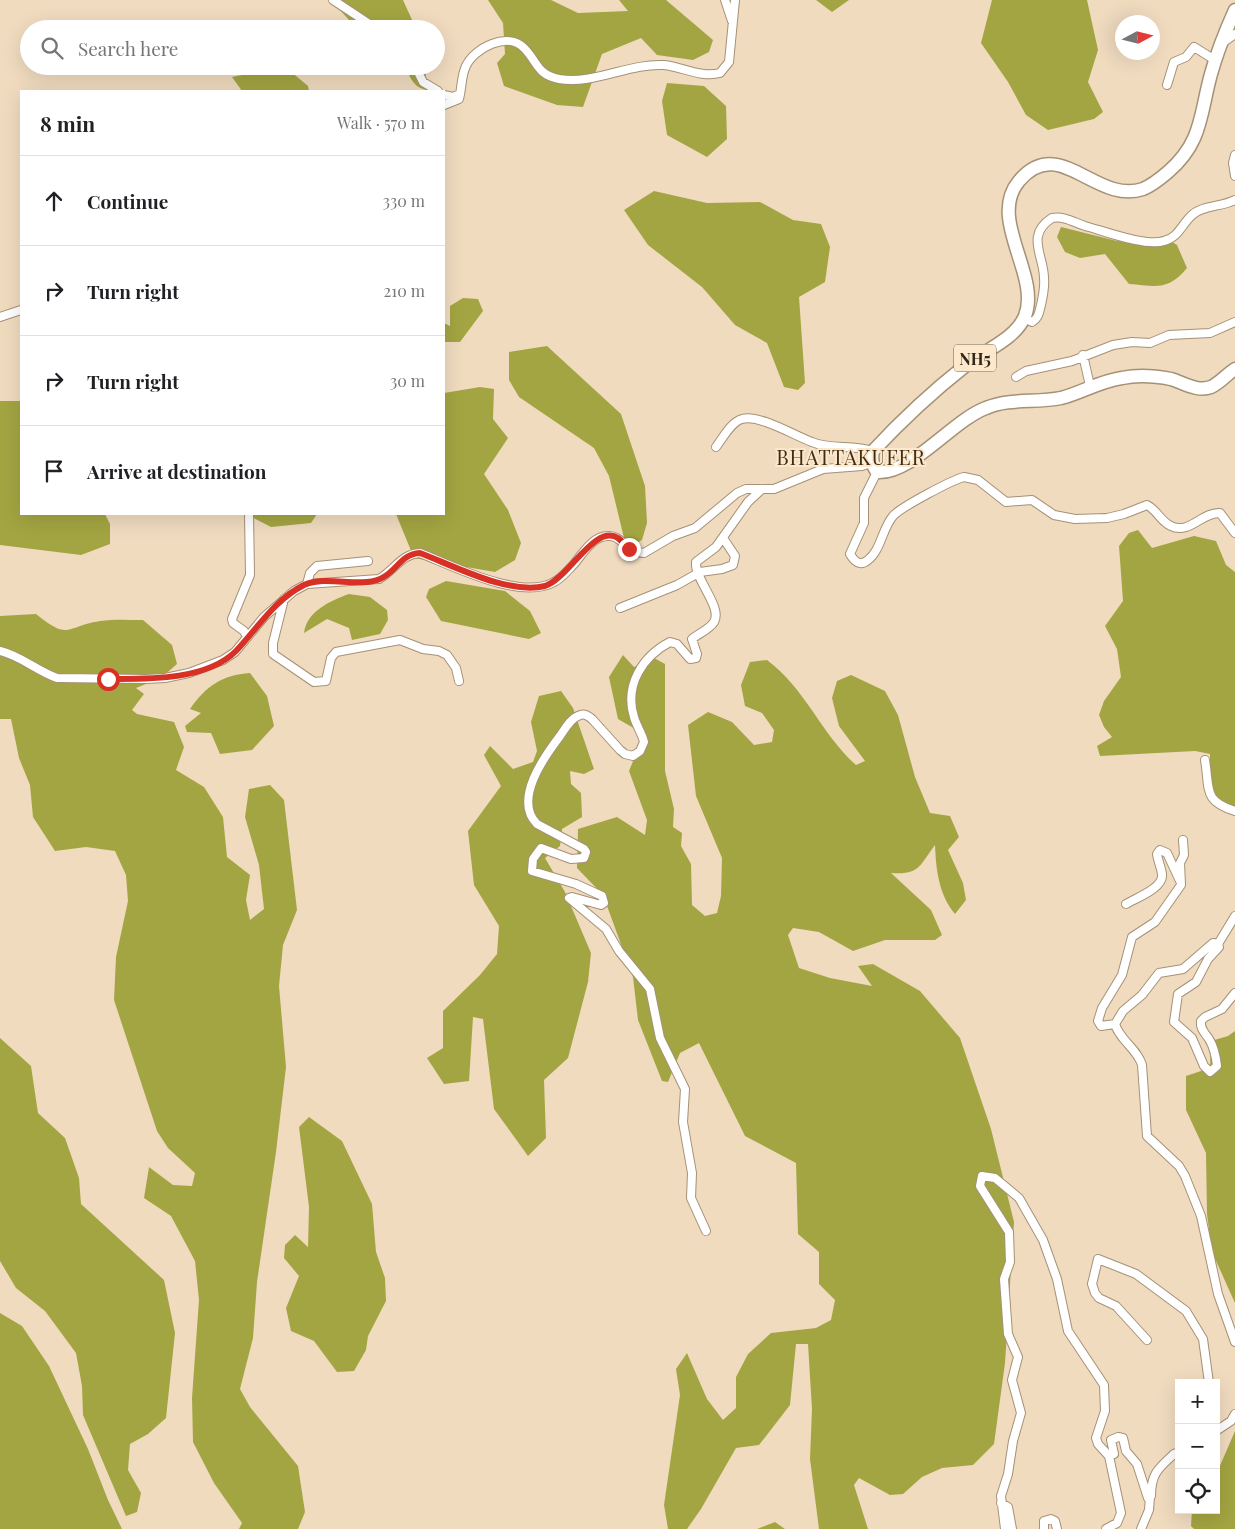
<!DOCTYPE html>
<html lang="en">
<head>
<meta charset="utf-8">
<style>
  body { margin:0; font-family:"Playfair Display",serif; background:#f6f6f6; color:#202124 }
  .controls { position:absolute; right:15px; bottom:15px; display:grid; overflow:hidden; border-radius:0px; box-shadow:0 5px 20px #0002 }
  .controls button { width:45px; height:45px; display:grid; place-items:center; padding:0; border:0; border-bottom:1px solid #e0e0e0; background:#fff; color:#202124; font:25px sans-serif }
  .compass { position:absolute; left:1115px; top:15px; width:45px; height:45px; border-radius:50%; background:#fff; box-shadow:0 5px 20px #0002; rotate:83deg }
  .stop { position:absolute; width:15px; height:15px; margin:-11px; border:4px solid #d93025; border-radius:50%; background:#fff }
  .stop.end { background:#d93025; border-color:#fff; box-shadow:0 1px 5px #0008 }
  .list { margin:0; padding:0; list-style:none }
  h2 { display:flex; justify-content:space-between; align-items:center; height:65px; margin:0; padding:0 20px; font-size:21px }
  h2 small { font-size:16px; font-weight:400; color:#757577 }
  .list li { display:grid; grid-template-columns:32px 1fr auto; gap:15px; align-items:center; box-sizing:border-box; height:90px; padding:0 20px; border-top:1px solid #e0e0e0 }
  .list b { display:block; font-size:19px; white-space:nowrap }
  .list em { font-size:16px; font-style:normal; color:#757577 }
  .icon { flex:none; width:28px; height:28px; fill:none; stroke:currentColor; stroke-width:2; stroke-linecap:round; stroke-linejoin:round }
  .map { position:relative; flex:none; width:1235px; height:1529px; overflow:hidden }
  .search { position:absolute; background:#fff; box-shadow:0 5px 20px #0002; left:20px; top:20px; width:425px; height:55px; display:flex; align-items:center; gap:12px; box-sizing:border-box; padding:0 18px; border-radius:28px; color:#757577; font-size:19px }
  .panel { position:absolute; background:#fff; box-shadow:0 5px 20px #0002; left:20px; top:90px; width:425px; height:425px; border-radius:0px }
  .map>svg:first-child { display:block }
</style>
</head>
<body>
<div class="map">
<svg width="1235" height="1529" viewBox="0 0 1235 1529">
  <rect width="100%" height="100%" fill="#f0dbbf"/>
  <path fill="#a3a542" d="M331,0H403L413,22L425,29H357Z
    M488,0H551L578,13L628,11L619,0H666L713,40L709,52L693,60L657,55L641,38L602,54L583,107L557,105L504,86L497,63L505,54L503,23Z
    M816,0H849L832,12Z
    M992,0H1087L1098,50L1088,82L1103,112L1094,119L1048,130L1026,115L1008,82L981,43Z
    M261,66H284L308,86L309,91H242L232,77L256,72Z
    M405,66H427L425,80L439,91C417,91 413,85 405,66Z
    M667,83L704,86L726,106L727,139L707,157L667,135L662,101Z
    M654,191L707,203L760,202L793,220L821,224L830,247L825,282L799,297L805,383L798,390L784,387L767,343L735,325L702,287L648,245L624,210Z
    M1061,227L1117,241L1142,243L1163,236L1177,245L1187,268C1168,291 1156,286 1129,284L1105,254L1080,258L1065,252L1057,237Z
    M463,298L478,299L483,311L460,342H444V323L450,326V306Z
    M547,346L621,414L645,486L647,523L642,540L635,544L624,538L609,476L594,448L519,397L509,380V352Z
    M480,387L494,389L493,419L508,438L484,474L508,510L521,543L515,560L495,572L414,558L396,514H444V393Z
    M0,401H21V514H105L110,524V544L81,555L0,545Z
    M246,514H317L311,523L271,527Z
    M1138,530L1152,548L1194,536L1216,541L1226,565L1235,572V809L1225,806L1210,789V754L1195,751L1100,756L1097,746L1112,737L1104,727L1099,715L1104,701L1121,677L1117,649L1105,626L1123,601L1119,546L1129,533Z
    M446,581L505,591L530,611L541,633L529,639L441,621L426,597L429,589Z
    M349,594L370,597L387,610L388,620L380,634L352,640L349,628L327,619L304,633C307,611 330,601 349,594Z
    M36,614C70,641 64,627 100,621C114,619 129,620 143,620L172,645L177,664L161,678L136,688L144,694L132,710L137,714L174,722L184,747L176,770L204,787L223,817L227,857L250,875L246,900L250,920L264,909L259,865L245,817L249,789L270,785L284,800L297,910L283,945L279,986L286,1067L276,1152L257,1282L253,1338L240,1389L250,1407L298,1466L305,1512L298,1529H239L242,1523L214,1483L193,1442L192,1398L199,1300L195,1261L171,1216L144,1198L149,1167L173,1185L192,1186L195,1173L168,1148L157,1131L114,1000L116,957L128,901L126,875L115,851L86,847L55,851L33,817L30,785L19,758L11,719H0V616Z
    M623,655L634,667L654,658L665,664V771L674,809L673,827L682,833L681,846L691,864L692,905L705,916L717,913L721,896L722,858L696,796L688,725L708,712L732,722L754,745L772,742L774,730L762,713L745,706L741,685L750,662L767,660C805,688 822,735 856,765L865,761L839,726L832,698L837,681L851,675L885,691L898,715L915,777L930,813L950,816L959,837L948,850L963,883L966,900L955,914C939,895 936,870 935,845C919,866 920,875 891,873L931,910L942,935L935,940H885L853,951L819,932L793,928L788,935L799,968L830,978L872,986L858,966L873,964L920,991L960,1038L991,1129L1014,1222L1005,1363L994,1444L973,1465L942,1468L922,1477L903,1494L890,1495L859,1478L854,1485L868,1529H819L810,1459L812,1409L808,1344H796L790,1405L759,1445L736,1448L701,1509L687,1529H668L664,1505L680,1395L676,1369L687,1353L707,1399L723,1420L736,1408V1377L748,1354L771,1333L816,1328L831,1320L835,1300L819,1284V1252L798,1234L796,1163L745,1136L699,1043L680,1053L668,1082L662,1081L638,1020L633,977L603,895L577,868L578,829L617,817L645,835L647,820L629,771L644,734L618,719L609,677Z
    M250,673L267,696L274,726L252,750L220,754L211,733L187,732L185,726L201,713L190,709C206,686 222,675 250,673Z
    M561,691L573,708L594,769L584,774L570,771L571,784L581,793L582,817L562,829L560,846L545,858L565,892L591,953L588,982L568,1058L544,1080L546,1138L528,1156L494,1109L483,1019L473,1017L469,1081L444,1084L427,1058L443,1048V1011L480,975L497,954L499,926L474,885L468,831L501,786L484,755L490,746L513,769L533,762L537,751L531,722L539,696Z
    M1235,1031V1303L1212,1252L1207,1214L1206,1153L1186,1110V1076L1210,1068L1211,1041L1228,1036Z
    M0,1038L31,1066L38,1113L65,1138L79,1178L81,1204L164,1280L175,1333L166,1418L148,1434L130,1444L128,1470L141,1493L137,1512L126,1516L83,1415L82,1386L76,1353L45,1311L16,1288L0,1261Z
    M309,1117L342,1141L372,1204L376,1252L385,1278L386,1301L368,1336L366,1350L354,1371L337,1372L314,1341L291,1331L286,1308L299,1276L284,1258L285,1245L295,1235L308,1247L309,1207L299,1127Z
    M0,1313L22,1326L49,1366L88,1449L108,1500L122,1529H0Z
    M1235,1431V1529H1194L1191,1526L1192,1510H1216V1475Z
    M775,1522L785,1529H757Z"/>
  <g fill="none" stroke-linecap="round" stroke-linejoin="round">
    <g stroke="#a59177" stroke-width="10">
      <path id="minor" d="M333,0L377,29
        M725,0L732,21
        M1221,44L1235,34
        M415,66L423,82L438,91
        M1167,85L1174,62L1186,57L1194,47L1215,60
        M444,95L453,97L460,94
        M444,105L459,99C462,88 461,76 466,66C474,48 508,31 524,48C538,62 536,74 559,79C594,85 629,63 664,65C683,67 701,78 720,73L729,62L735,0
        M1235,155L1233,163L1235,176
        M0,317L21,310
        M1024,318L1032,322C1039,318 1039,312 1041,305C1043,296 1045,287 1044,278C1044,256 1025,235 1052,218C1065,216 1073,222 1085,226C1104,231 1146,247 1164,241C1178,238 1182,224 1192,215C1203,205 1222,207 1235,200
        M1083,355L1090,386
        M1016,377L1026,371L1072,361L1113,345L1132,342L1150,343L1169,335L1210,333L1235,322
        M716,447C723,438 731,422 742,419C759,414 795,436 812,442C830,450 853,444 873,451
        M877,472L864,498V523L850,554C854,561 860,567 868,560C881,550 882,529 893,516C901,507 952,480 964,477L978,480L1006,502L1032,500L1054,515L1075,519L1107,518L1124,514L1147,505C1157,510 1161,522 1171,526C1189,535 1202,512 1220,513L1235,533
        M307,584L310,573L317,566L368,561
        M284,599L273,643V654L314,682L326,681L331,658L336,652L400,640L423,649L439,651L447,655L456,668L459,681
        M620,608L677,585L700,572L722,569L733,565L735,556L723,538
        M247,637L244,631L233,623L232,619L250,575L249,514
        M0,651C21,656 37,671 57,678L146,679L165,678L189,673L223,660L235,652L264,617L294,591L307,584L379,579C394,571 401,554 420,553C453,566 521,601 554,582C562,578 568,570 574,564C583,553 593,536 608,536C622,535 625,552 644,553L673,536L695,528L737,493L746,489H774L823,469L862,466L868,464L871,457
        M1205,760C1210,790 1203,801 1235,811
        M1126,904C1136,898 1164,888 1162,874C1161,867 1158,861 1157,854L1160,850L1167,853L1180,881
        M1218,944L1235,916
        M1235,993L1222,1009L1205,1017L1201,1021C1200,1029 1205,1033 1209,1039C1214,1047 1216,1057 1217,1066L1210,1072L1204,1066L1192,1038L1174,1022L1178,994L1196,982L1208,959L1219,947L1218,944L1213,943L1183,969L1159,973L1142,995L1123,1011L1115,1024C1120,1041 1137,1048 1142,1065L1147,1136L1179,1166L1185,1176L1201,1216L1218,1294L1235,1342
        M1115,1024L1101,1026L1098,1021L1102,1008L1122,975L1132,937L1155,922L1181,885L1180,863L1184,855L1183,840
        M706,1231L691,1198L692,1173L683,1122L685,1089L660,1038L650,989L619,951L606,929L569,898L572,897L601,905L604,903L602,896L576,884L532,871L533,859L541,848L571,859L584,858L586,852L584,849L537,824C513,800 544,757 560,736C565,729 570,719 578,716C584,713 587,715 592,719L620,750L625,754L633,756L640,751L644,742C642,733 636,725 634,717C624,685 643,656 670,642L677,644L690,659L696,658L697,654L692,639C698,634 710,629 714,622C723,607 694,579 696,562L716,547L748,502L762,489
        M1147,1340L1116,1306L1099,1298L1095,1293L1092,1284L1098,1259L1136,1274L1186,1311L1203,1339L1209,1383
        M1216,1431L1231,1421L1235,1414
        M1001,1503L1008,1507L1012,1529
        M1005,1529L1001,1496L1008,1474L1013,1441L1021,1413L1012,1380L1018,1357L1008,1334L1004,1279L1010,1262L1009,1232L980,1186L982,1176L995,1178L1019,1198L1043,1240L1057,1279L1068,1331L1104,1385L1105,1411L1096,1438L1098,1444L1109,1456L1114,1454L1111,1440L1118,1437L1123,1438L1126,1451L1137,1464L1148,1498L1151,1496C1151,1473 1159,1468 1174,1454L1179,1452
        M1044,1529V1521L1051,1519L1055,1521L1057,1529
        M1106,1529L1117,1523L1121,1513L1109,1456
        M1141,1529L1149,1510L1150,1497"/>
    </g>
    <g stroke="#a59177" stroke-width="15">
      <path id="trunk" d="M1235,10C1226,30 1217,52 1211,74C1200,113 1203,142 1168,172C1161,178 1153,185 1143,189C1096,205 1059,133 1019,181C987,219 1041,275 1025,316C1015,340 984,350 965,366C932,392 902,420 873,451C871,459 872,465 877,472C911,475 953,420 986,408C1009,398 1036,403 1061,398C1081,393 1100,381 1122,378C1137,375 1155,376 1171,379C1184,383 1197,392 1211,387C1220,383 1227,374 1235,369"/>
    </g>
    <use href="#minor" stroke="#fff" stroke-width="8"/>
    <use href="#trunk" stroke="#fff" stroke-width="12"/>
  </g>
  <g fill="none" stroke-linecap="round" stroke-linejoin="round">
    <path stroke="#d93025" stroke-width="6" d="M108,679C146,679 206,681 236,651C258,628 274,600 304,585C327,575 357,588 380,579C397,572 400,554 420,553C454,566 509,595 545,586C568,579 595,523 618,538C622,541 626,546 629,549"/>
  </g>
  <g text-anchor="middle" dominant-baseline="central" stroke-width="4" stroke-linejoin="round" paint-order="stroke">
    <rect fill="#fee8cc" stroke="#6e6252" stroke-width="1" x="954" y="344.5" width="42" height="27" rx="4"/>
    <g font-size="16" font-weight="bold" fill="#30291e">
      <text x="975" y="358">NH5</text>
    </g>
    <g font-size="20" letter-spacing="1" fill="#3e2d16" stroke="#fee8cc">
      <text x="851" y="456">BHATTAKUFER</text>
    </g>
  </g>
</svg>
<div class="controls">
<button>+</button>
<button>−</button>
<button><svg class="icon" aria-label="locate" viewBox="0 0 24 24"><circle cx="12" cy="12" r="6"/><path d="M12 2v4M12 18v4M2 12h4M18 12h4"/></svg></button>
</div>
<svg class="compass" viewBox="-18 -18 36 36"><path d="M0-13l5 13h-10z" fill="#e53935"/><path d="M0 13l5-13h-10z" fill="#757577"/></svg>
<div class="stop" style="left:108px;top:679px"></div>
<div class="stop end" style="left:629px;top:549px"></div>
<div class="search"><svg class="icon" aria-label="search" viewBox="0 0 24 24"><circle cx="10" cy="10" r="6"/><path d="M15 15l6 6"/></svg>Search here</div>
<section class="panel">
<h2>8 min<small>Walk · 570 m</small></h2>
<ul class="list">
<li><svg class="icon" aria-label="ahead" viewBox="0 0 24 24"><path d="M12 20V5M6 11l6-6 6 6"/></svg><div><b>Continue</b></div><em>330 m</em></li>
<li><svg class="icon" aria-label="right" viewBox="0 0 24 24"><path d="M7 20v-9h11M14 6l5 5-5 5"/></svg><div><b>Turn right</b></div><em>210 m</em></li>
<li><svg class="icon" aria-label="right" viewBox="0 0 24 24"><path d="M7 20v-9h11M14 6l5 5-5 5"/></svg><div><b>Turn right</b></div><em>30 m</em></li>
<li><svg class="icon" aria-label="arrive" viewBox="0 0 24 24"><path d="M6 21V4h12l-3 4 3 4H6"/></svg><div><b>Arrive at destination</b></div></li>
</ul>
</section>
</div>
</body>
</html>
